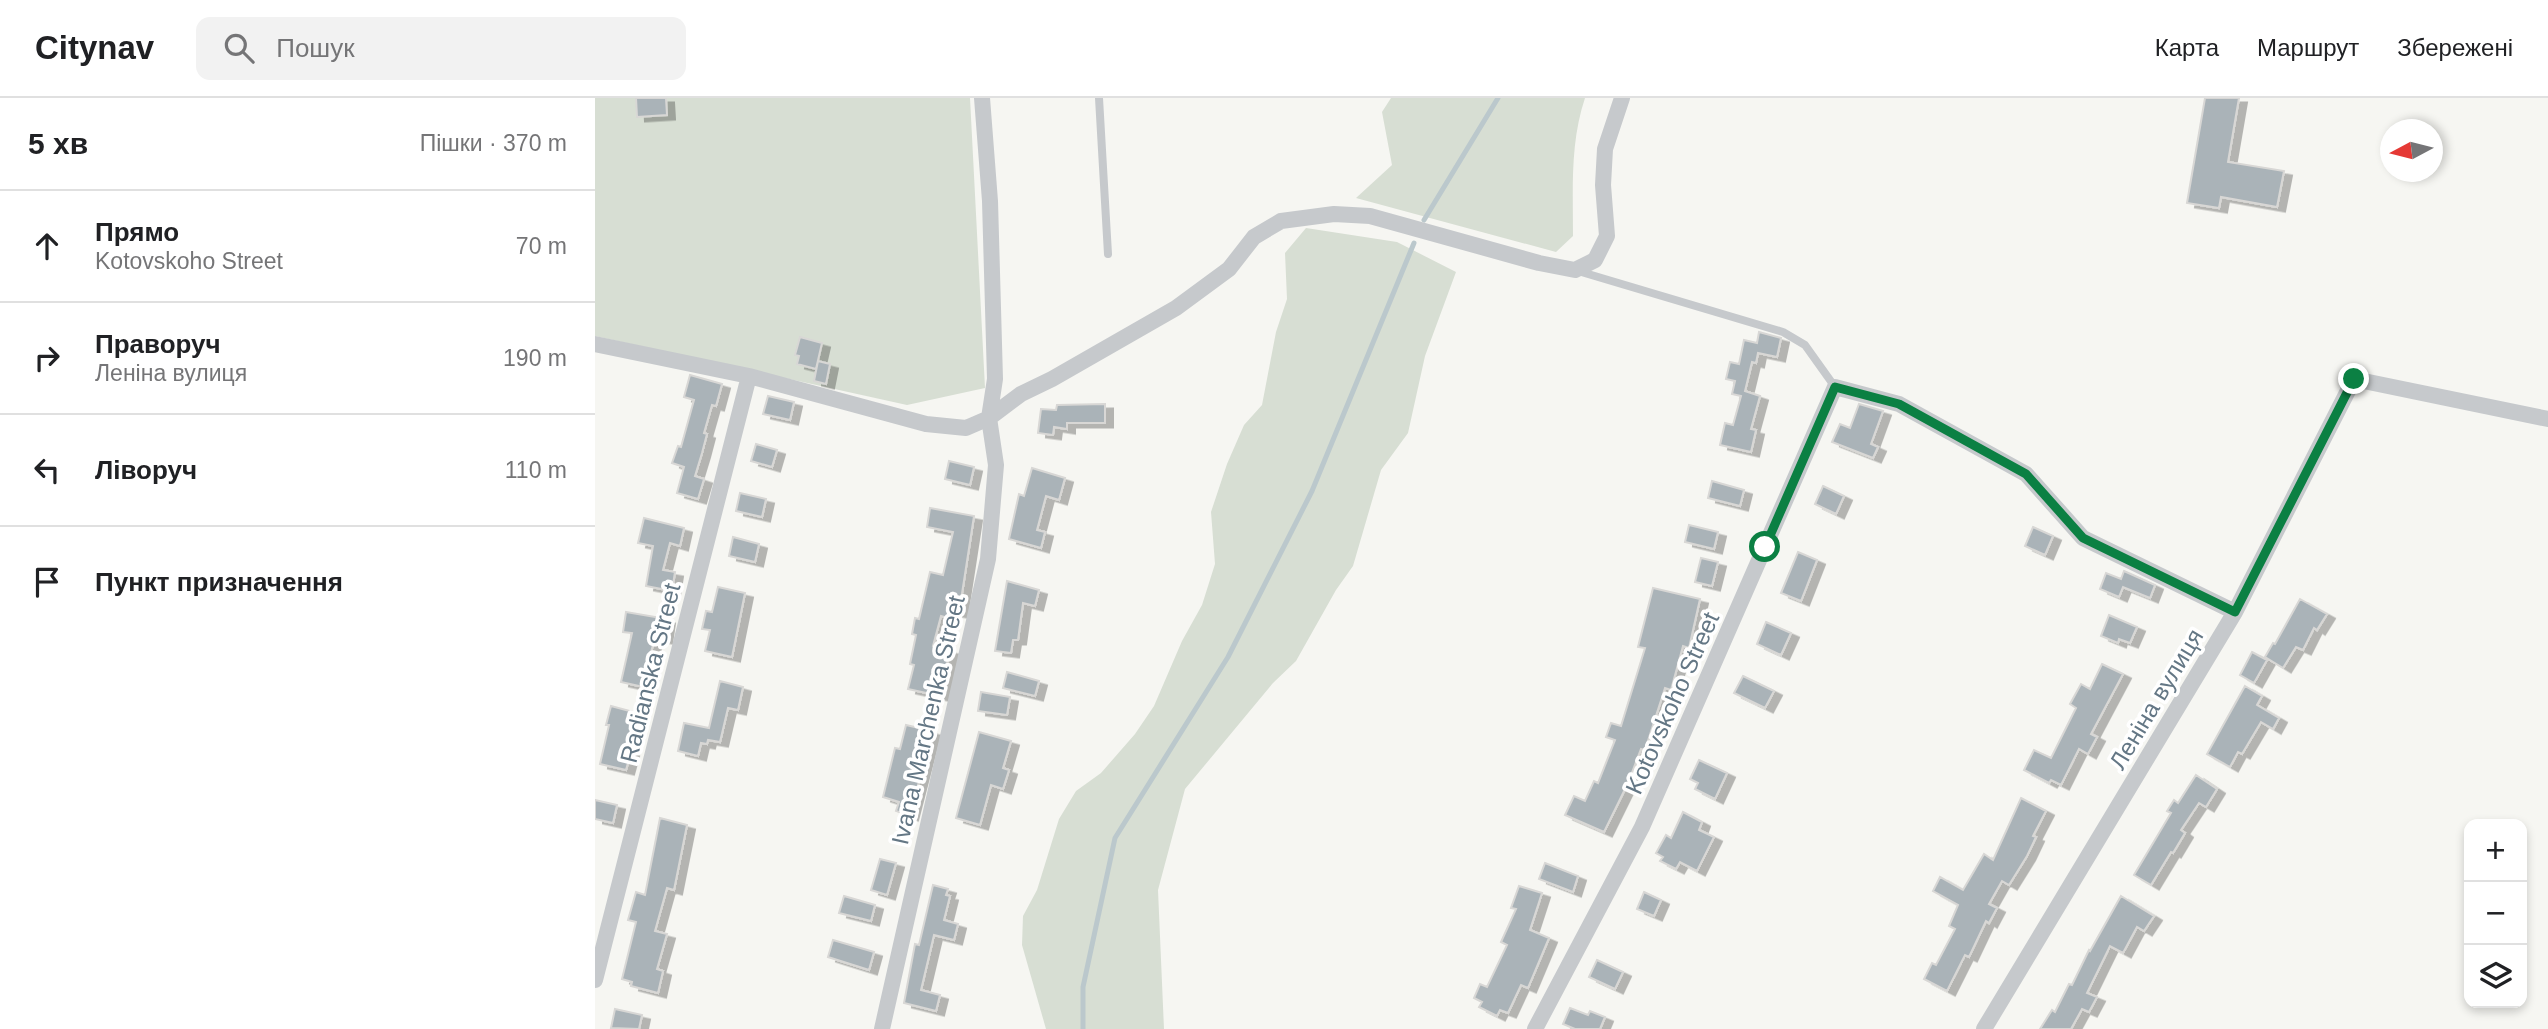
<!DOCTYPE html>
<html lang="uk">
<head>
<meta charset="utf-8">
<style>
  body { margin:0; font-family:Helvetica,sans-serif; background:#f2f2f2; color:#202124 }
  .controls { position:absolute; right:21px; bottom:21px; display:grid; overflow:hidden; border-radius:14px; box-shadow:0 4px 10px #0003 }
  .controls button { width:63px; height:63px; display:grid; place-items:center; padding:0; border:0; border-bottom:2px solid #e0e0e0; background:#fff; color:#202124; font:35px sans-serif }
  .compass { position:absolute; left:1785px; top:21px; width:63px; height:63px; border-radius:50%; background:#fff; box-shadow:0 4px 10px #0003; rotate:263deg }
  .stop { position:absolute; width:21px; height:21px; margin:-16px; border:5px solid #0b8043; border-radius:50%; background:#fff }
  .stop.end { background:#0b8043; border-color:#fff; box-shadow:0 2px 7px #0008 }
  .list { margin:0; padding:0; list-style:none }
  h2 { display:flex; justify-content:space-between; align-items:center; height:91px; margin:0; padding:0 28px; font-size:30px }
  h2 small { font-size:23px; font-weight:400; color:#757577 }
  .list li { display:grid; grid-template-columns:46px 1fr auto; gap:21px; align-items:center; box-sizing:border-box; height:112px; padding:0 28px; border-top:2px solid #e0e0e0 }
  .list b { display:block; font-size:26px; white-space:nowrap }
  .list p { margin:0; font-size:23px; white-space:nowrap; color:#757577 }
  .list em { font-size:23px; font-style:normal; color:#757577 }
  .icon { flex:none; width:38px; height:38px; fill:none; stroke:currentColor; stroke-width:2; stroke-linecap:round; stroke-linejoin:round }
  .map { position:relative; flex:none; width:1953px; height:931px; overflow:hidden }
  header { display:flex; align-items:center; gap:42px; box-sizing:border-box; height:98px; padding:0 35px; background:#fff; border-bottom:2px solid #e0e0e0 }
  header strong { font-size:33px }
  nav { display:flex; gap:38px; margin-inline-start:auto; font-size:24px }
  .search { width:490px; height:63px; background:#f2f2f2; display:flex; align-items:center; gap:18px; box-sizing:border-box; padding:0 24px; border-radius:14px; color:#757577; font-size:26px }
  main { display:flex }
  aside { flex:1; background:#fff }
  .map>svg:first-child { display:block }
</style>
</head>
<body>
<header>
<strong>Citynav</strong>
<div class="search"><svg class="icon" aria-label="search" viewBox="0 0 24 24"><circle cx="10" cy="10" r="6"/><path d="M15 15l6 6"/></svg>Пошук</div>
<nav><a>Карта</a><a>Маршрут</a><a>Збережені</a></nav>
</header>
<main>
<aside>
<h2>5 хв<small>Пішки · 370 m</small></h2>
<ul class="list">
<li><svg class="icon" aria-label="ahead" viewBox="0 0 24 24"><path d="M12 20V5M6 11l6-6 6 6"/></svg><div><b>Прямо</b><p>Kotovskoho Street</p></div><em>70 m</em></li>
<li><svg class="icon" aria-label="right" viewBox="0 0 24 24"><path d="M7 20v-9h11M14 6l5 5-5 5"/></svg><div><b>Праворуч</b><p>Леніна вулиця</p></div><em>190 m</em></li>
<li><svg class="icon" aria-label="left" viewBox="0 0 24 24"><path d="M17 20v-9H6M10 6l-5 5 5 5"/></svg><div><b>Ліворуч</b></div><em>110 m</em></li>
<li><svg class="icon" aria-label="arrive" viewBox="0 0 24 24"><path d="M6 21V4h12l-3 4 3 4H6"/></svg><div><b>Пункт призначення</b></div></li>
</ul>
</aside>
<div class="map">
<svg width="1953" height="931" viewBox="0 0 1953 931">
  <defs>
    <filter id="shadow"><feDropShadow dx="8" dy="4.5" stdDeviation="0" flood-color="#0004"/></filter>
  </defs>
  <rect width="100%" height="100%" fill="#f6f6f2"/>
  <path fill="#d7ded3" d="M0,0H375L390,290L312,307L0,238Z
    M796,0H990C975,45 978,91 978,138L961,154L761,100L797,67L787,14Z
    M711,130L802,144L861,174L830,258L813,335L786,372L758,468L741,492L701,563L678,585L590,691L563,792L569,931H451L427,847L428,818L442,792L464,721L481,693L506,675L540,636L559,608L587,543L607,507L620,466L616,414L632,366L649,327L667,307L681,234L692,201L690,155Z"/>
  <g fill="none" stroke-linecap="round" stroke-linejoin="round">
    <path stroke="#bbc8cc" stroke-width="5" d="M829,122L903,0
      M488,931V889L520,740L633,559L717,393L819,145"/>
  </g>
  <path fill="#aab3b8" stroke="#d8d7d5" stroke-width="2" filter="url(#shadow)" d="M41,0H71L72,17L42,19Z
    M1610,0H1644L1633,64L1689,73L1682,109L1626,99L1624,110L1592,105Z
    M1164,234L1186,240L1182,259L1163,255L1161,265L1157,264L1150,293L1165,298L1156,331L1161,332L1156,354L1125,347L1130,325L1138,327L1146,298L1137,296L1140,283L1131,281L1135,264L1144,266L1149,242L1162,245Z
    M205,239L227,245L221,271L202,266L204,258L200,257Z
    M223,263L235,266L231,286L219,283Z
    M95,277L127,286L121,308L117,307L109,335L112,336L107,355L100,378L109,381L103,401L82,395L89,369L77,365L83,348L86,349L99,302L89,299Z
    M173,298L199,304L195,322L168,316Z
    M510,306V325H472V331L459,329L458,337L443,335L446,311L461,312L462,307Z
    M1264,306L1288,313L1276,346L1283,349L1278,360L1237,344L1245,326L1255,330Z
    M161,346L182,352L177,369L156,363Z
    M354,363L379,369L375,387L350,381Z
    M437,370L470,380L464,402L451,398L442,432L450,434L446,450L414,441L424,396L429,398Z
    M1117,383L1149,392L1145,408L1113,400Z
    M1228,388L1249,398L1241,416L1220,406Z
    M145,395L171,401L167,419L141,413Z
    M335,410L379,418L364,515L354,513L353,520L346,518L338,548L355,552L345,598L313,591L319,567L315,566L321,537L317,536L320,520L324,521L335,474L348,477L358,434L332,429Z
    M49,420L89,430L85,448L75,445L68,472L80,474L77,493L51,488L58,448L43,445Z
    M1094,427L1123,434L1119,451L1090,444Z
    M1438,429L1458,438L1450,457L1430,448Z
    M138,439L164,446L160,464L134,458Z
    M1203,454L1222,462L1206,503L1186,495Z
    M1106,460L1123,464L1117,488L1100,484Z
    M1529,473L1560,487L1555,500L1528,489L1524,499L1505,491L1511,475L1526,481Z
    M412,483L444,492L440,508L428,505L423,542H418L416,555L400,553Z
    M123,489L150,495L137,559L110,553L115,532L107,531L111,513L117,514Z
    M1058,490L1105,501L1094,550L1088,548L1076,592L1070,590L1050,652L1046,651L1033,685L1009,734L970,717L979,698L990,703L999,683L1003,685L1020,642L1011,639L1016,625L1026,628L1050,550L1043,549Z
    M1705,501L1732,516L1722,532L1719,530L1708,552L1701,549L1688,570L1670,559L1678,545L1680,546Z
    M31,514L72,521L69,541L60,539L52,570L57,572L53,590L26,584L37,535L28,534Z
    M1514,517L1542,529L1535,545L1524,541L1523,545L1506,538Z
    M1171,524L1196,535L1186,557L1162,546Z
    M1657,554L1672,562L1659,585L1645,577Z
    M1507,566L1528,576L1496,636L1502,639L1493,656L1484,651L1466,687L1456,682L1454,685L1429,672L1439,652L1456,660L1481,610L1475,606L1486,586L1495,591Z
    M412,574L444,583L440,598L408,590Z
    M1148,578L1179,593L1170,610L1139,595Z
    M125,583L148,589L143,612L133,610L125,644L113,642L112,646L106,645L103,658L83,653L89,625L114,630Z
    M1650,588L1667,598L1662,607L1684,620L1678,631L1666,624L1647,656L1643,654L1635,669L1612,656Z
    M386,594L415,599L412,617L383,613Z
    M16,608L42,615L33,654H36L31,672L5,666L14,627H11Z
    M311,627L337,633L315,718L301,713L304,704L288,699L300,650L305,651Z
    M384,634L416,643L408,670L414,672L408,691L396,687L385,727L361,720Z
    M1104,662L1132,675L1120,701L1100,691L1103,685L1095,681Z
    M1601,677L1622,691L1611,709L1604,705L1586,732L1590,735L1578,755L1576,754L1556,787L1539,777L1576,715L1572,713L1579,702L1583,705Z
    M1426,700L1451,713L1438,738L1441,739L1432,758L1414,787L1407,783L1394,806L1402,810L1394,825L1391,823L1374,859L1370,857L1352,893L1329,881L1337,865L1341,867L1360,831L1354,828L1363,807L1338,793L1345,779L1368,792L1389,756L1398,762Z
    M0,702L22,707L18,725L0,721Z
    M1088,714L1107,724L1104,732L1119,739L1102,773L1085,764L1081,771L1065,763L1068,759L1061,755L1071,737L1076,740Z
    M65,720L92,727L79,792L72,790L60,833L72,836L62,871L68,873L63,895L36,888L37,884L27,881L41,824L33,822L41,794L50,797Z
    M285,761L301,765L292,797L276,792Z
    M950,765L983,778L978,794L944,781Z
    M338,787L353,791L351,797L355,798L349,822L363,826L359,842L339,837L326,892L345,897L341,913L309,905L320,846L324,847Z
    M924,788L947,795L935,832L954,840L933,890L926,887L913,915L905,912L902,918L884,909L887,904L879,900L885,886L892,889L912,847L906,844L921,811L916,810Z
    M1049,794L1066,802L1059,818L1042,811Z
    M249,798L280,807L276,823L244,815Z
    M1526,798L1559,818L1549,833L1542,829L1528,855L1515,848L1492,895L1502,899L1494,914L1487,911L1476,931H1445L1457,912L1460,914L1474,886L1477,887L1494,852L1495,853Z
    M238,842L279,854L274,872L233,859Z
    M1002,862L1028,874L1020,891L994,879Z
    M975,910L993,917L995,913L1010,919L1005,931H980L968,926Z
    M20,911L47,917L44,931L16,930Z"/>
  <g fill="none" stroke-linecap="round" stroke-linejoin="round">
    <path stroke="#c6c9cc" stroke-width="8" d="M504,0L513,156
      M983,173L1188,234L1210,247L1240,289"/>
    <path stroke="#c6c9cc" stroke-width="16" d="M0,246L154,278L331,326L371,330L394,320L426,296L457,281L581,210L634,171L659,139L686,123L739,116L775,118L944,165L980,172L1000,162L1012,138L1008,87L1010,51L1027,0
      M0,882L154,278
      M287,931L393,461L401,367L394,320L400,281L395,103L387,0
      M940,931L1047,729L1240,289L1304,306L1431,376L1488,440L1640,514
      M1389,931L1640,514L1759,281L1953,321"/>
  </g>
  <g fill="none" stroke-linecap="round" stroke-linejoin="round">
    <path stroke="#0b8043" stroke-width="9" d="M1170,449L1240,289L1304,306L1431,376L1488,440L1640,514L1759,281"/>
  </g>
  <g text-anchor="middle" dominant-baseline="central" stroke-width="7" stroke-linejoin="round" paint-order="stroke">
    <g font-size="24" fill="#647785" stroke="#fff">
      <text transform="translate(55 575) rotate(-76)">Radianska Street</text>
      <text transform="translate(1561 601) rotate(-59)">Леніна вулиця</text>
      <text transform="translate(1077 605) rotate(-66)">Kotovskoho Street</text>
      <text transform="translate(333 622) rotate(-77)">Ivana Marchenka Street</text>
    </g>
  </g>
</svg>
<div class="controls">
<button>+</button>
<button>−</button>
<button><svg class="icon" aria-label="layers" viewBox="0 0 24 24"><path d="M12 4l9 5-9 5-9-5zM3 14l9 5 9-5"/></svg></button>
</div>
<svg class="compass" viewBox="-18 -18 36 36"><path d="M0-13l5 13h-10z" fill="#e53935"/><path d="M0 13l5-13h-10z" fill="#757577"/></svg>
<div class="stop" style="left:1170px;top:449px"></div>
<div class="stop end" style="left:1759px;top:281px"></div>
</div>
</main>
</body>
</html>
